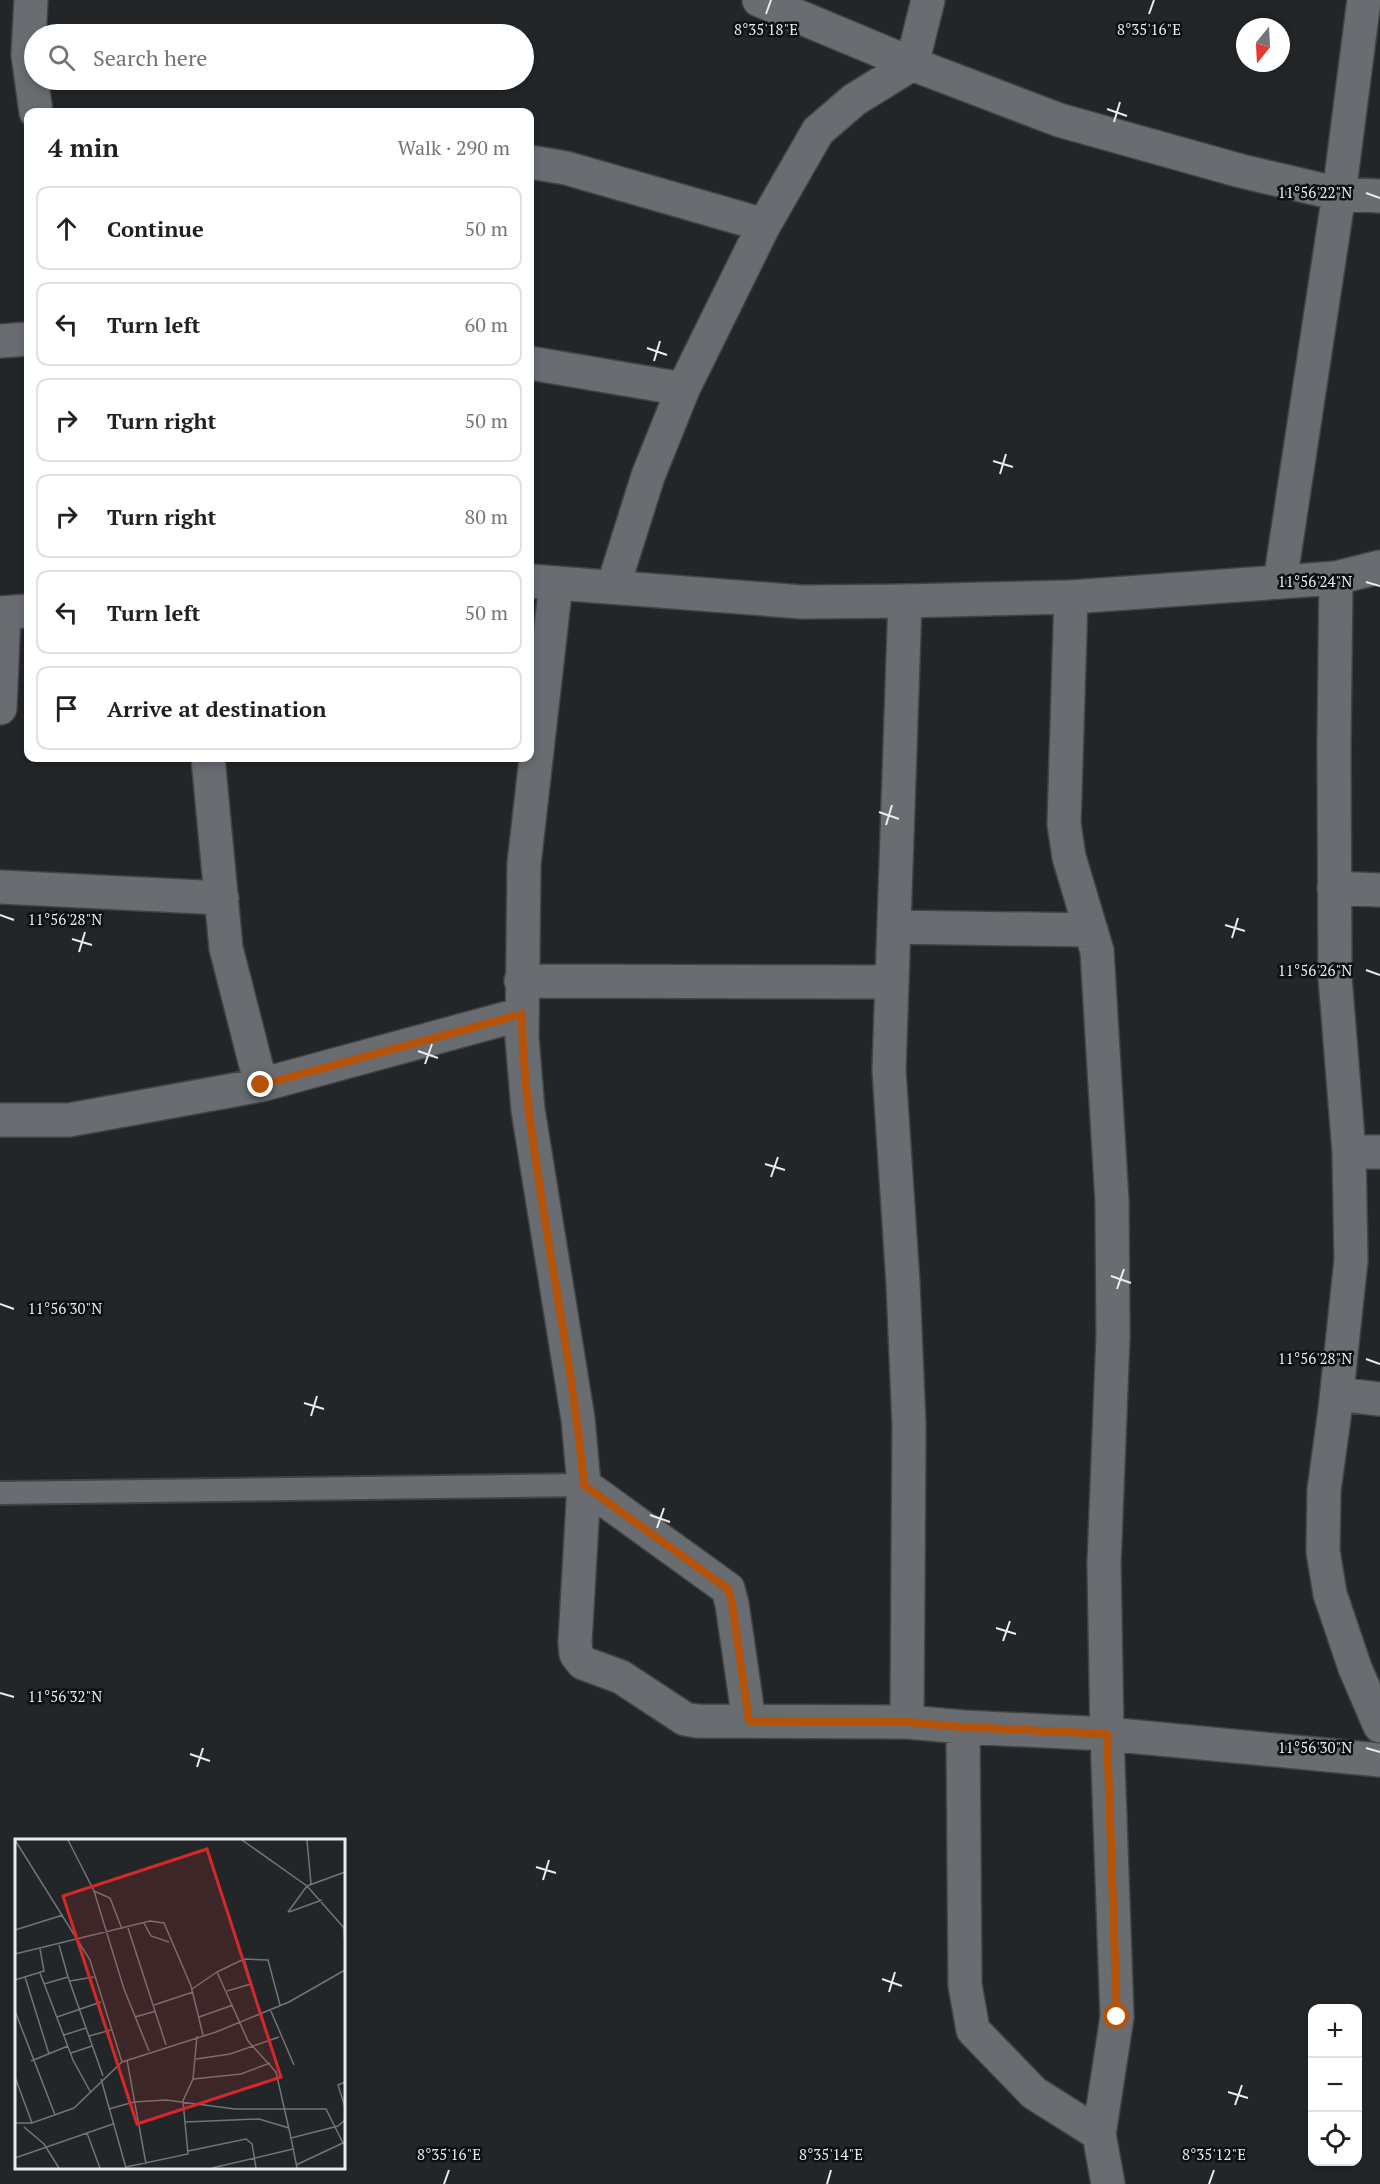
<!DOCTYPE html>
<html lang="en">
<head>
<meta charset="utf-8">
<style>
  body { margin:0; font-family:"PT Serif",serif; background:#f2f2f2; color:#202124 }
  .controls { position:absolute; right:18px; bottom:18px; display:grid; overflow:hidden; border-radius:12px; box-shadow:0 3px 9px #0003 }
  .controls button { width:54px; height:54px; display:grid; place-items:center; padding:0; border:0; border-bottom:2px solid #e0e0e0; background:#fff; color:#202124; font:30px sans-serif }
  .compass { position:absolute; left:1236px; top:18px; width:54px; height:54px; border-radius:50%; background:#fff; box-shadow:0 3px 9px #0003; rotate:198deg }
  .stop { position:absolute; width:18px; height:18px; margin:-14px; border:4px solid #b45309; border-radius:50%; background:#fff }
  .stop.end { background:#b45309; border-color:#fff; box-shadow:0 2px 6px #0008 }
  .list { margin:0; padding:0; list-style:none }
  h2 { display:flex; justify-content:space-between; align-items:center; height:78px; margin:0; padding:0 24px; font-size:26px }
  h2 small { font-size:20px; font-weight:400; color:#757577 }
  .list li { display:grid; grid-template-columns:39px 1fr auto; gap:18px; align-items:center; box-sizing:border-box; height:84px; margin:0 12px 12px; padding:0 12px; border:2px solid #e0e0e0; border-radius:12px }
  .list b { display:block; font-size:22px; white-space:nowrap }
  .list em { font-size:20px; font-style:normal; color:#757577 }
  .icon { flex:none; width:33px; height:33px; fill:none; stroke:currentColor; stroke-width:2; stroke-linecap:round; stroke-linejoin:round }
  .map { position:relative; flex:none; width:1380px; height:2184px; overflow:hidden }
  .search { position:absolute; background:#fff; box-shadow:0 3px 9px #0003; left:24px; top:24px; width:510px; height:66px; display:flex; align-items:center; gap:15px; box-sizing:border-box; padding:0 21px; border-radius:33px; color:#757577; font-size:22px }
  .panel { position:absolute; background:#fff; box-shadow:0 3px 9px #0003; left:24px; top:108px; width:510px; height:654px; border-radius:12px }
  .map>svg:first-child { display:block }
</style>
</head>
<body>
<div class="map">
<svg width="1380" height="2184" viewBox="0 0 1380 2184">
  <rect width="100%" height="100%" fill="#232628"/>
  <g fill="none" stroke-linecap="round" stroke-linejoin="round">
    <g stroke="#414446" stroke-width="26">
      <path id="service" d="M0,1493L584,1485"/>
    </g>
    <g stroke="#414446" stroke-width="36">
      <path id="minor" d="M31,0L28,55L36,112
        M759,0L912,64L1059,120L1241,171L1339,194L1380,196
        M530,162L566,168L764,225
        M0,341L28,339
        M530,363L683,389
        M1336,578L1334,746L1335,977L1349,1152L1351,1260L1335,1410L1324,1490L1323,1551L1330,1594L1355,1668L1380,1726
        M1280,582L1339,194L1364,0
        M556,583L524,864L522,1038L528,1110L578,1419L584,1485L575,1642L576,1654L583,1663L621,1677L685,1719L697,1721L907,1722L963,1727L1107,1734L1380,1760
        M613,587L648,476L683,389L764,225L818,131L854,100L912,64L928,0
        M1071,597L1064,824L1069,857L1097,951L1112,1201L1113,1336L1104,1564L1107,1734L1117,2017L1099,2134L1108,2184
        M905,601L889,1070L903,1283L909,1426L907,1722
        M0,708L4,613
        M208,758L226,948L261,1085L522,1014
        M0,887L222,898
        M1334,888L1380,890
        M894,927L1091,930
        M521,981L892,982
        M0,1120H69L261,1085
        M1349,1152H1380
        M1337,1394L1380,1399
        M584,1485L728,1589L732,1604L749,1721
        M963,1727L965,1985L973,2030L1034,2093L1099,2134"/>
    </g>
    <g stroke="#414446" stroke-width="36">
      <path id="tertiary" d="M530,581L802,602L905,601L1071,597L1336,578L1380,567
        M0,613L28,611"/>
    </g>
    <use href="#service" stroke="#696c70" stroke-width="22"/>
    <use href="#minor" stroke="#696c70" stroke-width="33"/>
    <use href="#tertiary" stroke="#696c70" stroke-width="33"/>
  </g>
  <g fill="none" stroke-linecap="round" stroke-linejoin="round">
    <path stroke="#b45309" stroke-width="8" d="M261,1085L522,1014C522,1075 532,1135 541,1195C556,1292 575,1388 584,1485L728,1589L732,1604L749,1721L907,1722L963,1727L1107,1734L1117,2017"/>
  </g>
  <path fill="none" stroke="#e9ebed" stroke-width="2" d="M766,14L771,0M1149,14L1154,0M1107,109L1127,116M1114,122L1120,102M1366,193L1380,198M647,348L667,355M654,361L660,341M993,461L1013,467M1000,474L1006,454M1366,582L1380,586M879,812L899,819M886,825L892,805M0,915L14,920M1225,925L1245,931M1232,938L1238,918M72,939L92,945M79,952L85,932M1366,970L1380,975M418,1051L438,1058M425,1064L432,1044M765,1164L785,1170M771,1177L778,1157M1111,1276L1131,1283M1117,1289L1124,1269M0,1304L14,1309M1366,1359L1380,1364M304,1403L324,1409M311,1416L317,1396M650,1515L670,1522M657,1528L664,1508M996,1628L1016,1634M1003,1641L1010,1621M0,1693L14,1697M1366,1748L1380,1752M190,1754L210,1761M197,1767L203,1748M536,1867L556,1873M543,1880L549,1860M882,1979L902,1986M889,1992L895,1972M1228,2092L1248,2098M1235,2105L1242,2085M444,2184L449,2170M827,2184L831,2170M1209,2184L1214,2170"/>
  <g transform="translate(15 1839)">
    <rect width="330" height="330" fill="#232628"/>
    <path fill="none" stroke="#727577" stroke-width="1.5" d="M0,1L75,121L107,223M53,1L79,52L109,150L134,212M227,1L292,47L330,90M292,1L296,45M79,52L95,59L107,90M273,73L292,47L330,33M274,73L307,61M129,84L136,97L154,103M113,89L151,206M329,89L330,108M0,91L48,76M44,106L53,138M0,115L135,82L149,84L176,147L188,196M229,120L245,174M202,133L229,120L253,121L265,166M25,134L58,221L76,254M10,138L34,215M0,141L29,132L25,110M55,142L79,138M29,145L53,138L88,237M177,150L202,133L233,202L261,233L276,299M212,152L236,145M139,166L178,153M255,170L279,226M0,172L40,276M42,178L86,163M120,178L141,172M184,178L218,166M49,196L71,189M74,197L96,191M56,214L77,207M181,220L215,215L264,198M112,221L131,325M16,222L53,207M0,238L17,284M86,240L111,329M178,240L226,235L255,224M330,243L323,246L330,268M94,270L119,263L151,261L220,270H311L328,304M170,283L244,280L274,289M0,284H17L59,269L107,223L201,193L274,163L330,131M9,288L29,305L44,329M72,294L85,329M173,312L231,300L237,305L241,329M0,319L98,285M281,326L330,303M111,328L173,315L168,262L178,240L182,197M197,329L278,310M282,329L276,299L323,287L330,281"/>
    <path fill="#d62828" fill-opacity="0.15" stroke="#d62828" stroke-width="3" d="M192,10L266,238L122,285L48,57Z"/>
    <rect width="330" height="330" fill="none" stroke="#e9ebed" stroke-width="3"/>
  </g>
  <g font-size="15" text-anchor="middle" fill="#e9ebed" stroke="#0d0f10" stroke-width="5" stroke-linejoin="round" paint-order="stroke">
    <text x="766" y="35">8°35'18"E</text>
    <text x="1149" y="35">8°35'16"E</text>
    <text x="1315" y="198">11°56'22"N</text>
    <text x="1315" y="587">11°56'24"N</text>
    <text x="65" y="925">11°56'28"N</text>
    <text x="1315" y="976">11°56'26"N</text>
    <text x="65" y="1314">11°56'30"N</text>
    <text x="1315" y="1364">11°56'28"N</text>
    <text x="65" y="1702">11°56'32"N</text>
    <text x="1315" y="1753">11°56'30"N</text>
    <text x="449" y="2160">8°35'16"E</text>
    <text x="831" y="2160">8°35'14"E</text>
    <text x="1214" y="2160">8°35'12"E</text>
  </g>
</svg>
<div class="controls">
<button>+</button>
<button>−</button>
<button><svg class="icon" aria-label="locate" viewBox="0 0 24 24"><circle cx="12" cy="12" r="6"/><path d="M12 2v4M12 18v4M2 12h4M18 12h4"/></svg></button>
</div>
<svg class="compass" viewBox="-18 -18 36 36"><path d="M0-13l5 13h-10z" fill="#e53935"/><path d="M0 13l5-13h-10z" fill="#757577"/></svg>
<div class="stop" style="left:1117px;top:2017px"></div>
<div class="stop end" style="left:261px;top:1085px"></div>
<div class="search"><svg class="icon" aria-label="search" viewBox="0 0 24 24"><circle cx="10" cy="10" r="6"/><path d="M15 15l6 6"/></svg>Search here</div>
<section class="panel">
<h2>4 min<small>Walk · 290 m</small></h2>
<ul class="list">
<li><svg class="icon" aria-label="ahead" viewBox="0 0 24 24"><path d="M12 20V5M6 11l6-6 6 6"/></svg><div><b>Continue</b></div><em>50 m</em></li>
<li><svg class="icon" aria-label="left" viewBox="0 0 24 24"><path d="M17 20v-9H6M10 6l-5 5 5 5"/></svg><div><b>Turn left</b></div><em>60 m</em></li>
<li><svg class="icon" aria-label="right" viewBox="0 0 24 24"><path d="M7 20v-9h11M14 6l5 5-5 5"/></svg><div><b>Turn right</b></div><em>50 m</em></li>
<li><svg class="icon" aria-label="right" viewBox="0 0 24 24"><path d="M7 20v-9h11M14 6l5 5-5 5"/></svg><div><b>Turn right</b></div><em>80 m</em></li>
<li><svg class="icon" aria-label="left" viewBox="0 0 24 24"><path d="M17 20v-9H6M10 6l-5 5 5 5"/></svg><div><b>Turn left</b></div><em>50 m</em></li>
<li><svg class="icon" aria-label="arrive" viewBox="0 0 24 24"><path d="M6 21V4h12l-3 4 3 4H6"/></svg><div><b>Arrive at destination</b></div></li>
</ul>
</section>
</div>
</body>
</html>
